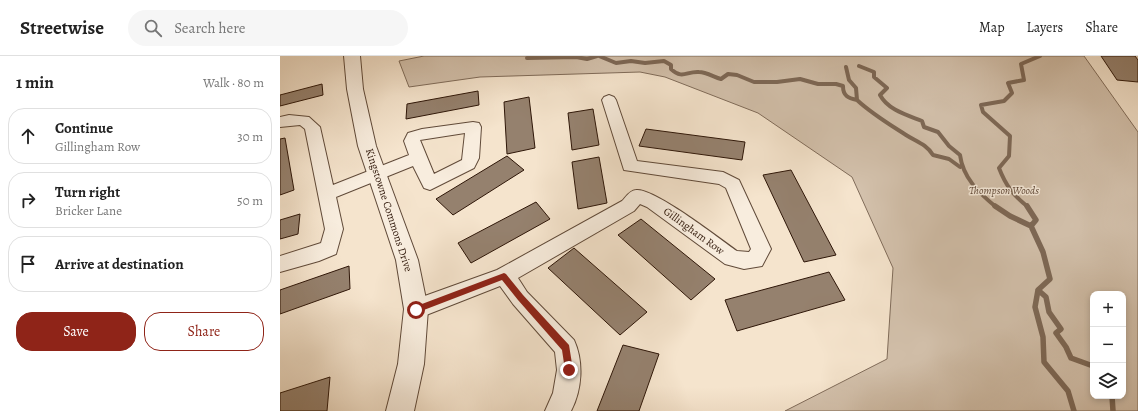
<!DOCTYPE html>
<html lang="en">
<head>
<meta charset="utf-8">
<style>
  body { margin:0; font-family:Alegreya,serif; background:#f6f6f6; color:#222 }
  .controls { position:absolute; right:12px; bottom:12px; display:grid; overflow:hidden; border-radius:8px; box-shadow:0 2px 6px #0003 }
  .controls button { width:36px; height:36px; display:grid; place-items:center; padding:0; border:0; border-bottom:1px solid #e0e0e0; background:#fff; color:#222; font:20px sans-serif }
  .stop { position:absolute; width:12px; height:12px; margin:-9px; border:3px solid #8f2418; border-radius:50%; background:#fff }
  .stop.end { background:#8f2418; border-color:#fff; box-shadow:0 1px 4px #0008 }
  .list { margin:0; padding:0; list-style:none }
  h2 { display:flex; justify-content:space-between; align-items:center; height:52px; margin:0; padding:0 16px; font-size:17px }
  h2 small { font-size:13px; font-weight:400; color:#767676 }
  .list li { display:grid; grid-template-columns:26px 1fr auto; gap:12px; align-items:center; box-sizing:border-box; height:56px; margin:0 8px 8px; padding:0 8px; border:1px solid #e0e0e0; border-radius:16px }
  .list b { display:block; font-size:15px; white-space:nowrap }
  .list p { margin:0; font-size:13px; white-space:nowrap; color:#767676 }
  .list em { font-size:13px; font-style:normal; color:#767676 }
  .actions { display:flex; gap:8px; padding:12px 16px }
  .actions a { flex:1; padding:9px 0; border:1px solid #8f2418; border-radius:16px; text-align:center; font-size:14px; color:#8f2418 }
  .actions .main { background:#8f2418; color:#fff }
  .icon { flex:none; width:22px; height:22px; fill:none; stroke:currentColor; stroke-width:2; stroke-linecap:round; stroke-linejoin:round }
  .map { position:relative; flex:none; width:858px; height:355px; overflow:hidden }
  header { display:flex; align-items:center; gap:24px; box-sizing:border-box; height:56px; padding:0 20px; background:#fff; border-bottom:1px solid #e0e0e0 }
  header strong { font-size:19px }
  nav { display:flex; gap:22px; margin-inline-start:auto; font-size:14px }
  .search { width:280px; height:36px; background:#f6f6f6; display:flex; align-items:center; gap:10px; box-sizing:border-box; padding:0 14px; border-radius:22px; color:#767676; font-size:15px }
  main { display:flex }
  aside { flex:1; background:#fff }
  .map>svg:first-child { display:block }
</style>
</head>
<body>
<header>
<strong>Streetwise</strong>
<div class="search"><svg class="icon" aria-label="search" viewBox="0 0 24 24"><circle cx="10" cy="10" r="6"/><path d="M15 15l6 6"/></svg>Search here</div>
<nav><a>Map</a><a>Layers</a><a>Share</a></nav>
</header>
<main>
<aside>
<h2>1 min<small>Walk · 80 m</small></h2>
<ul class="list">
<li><svg class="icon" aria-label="ahead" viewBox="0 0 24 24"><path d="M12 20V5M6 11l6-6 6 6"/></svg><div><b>Continue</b><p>Gillingham Row</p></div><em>30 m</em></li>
<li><svg class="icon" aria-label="right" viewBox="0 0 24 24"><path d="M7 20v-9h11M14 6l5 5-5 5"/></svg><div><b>Turn right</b><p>Bricker Lane</p></div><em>50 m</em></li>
<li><svg class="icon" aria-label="arrive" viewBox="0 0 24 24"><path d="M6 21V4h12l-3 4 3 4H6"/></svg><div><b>Arrive at destination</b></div></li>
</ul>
<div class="actions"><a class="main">Save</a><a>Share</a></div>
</aside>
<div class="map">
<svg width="858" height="355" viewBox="0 0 858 355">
  <rect width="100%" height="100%" fill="#f5e4cd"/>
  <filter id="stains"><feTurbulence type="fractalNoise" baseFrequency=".005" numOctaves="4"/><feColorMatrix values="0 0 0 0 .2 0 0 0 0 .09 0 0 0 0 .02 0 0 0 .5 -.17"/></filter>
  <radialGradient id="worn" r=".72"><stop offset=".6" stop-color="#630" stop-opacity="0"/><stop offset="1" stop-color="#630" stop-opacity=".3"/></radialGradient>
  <path fill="#d3c1ac" stroke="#806c5a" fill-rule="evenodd" d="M144,0H804L858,76V355H505L607,303L613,212L572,121L478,57L385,21L360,16L200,21L129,31L119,5ZM813,238H843V340H813Z"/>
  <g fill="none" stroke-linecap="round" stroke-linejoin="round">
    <path stroke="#7d6856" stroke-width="4" d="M319,0L336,7L351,5L365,7L384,5L391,9V13C403,24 406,15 419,16C426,16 434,21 441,23L448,18L457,19L474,26H497L520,23L538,28H556L563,30C563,40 568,42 577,44
      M247,2L296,1L307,3L317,0
      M579,10L594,16V21L607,32L600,39C608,54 627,59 642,65L644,71L658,76L669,90L680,99C683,122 699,137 716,151
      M566,11L569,24L576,32L577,44C592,58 609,68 626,79C637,86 646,88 653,99L669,103L680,111
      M748,151C733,139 726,130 719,112L729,100L730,80L703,56L701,49L724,45L732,37L728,27L744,24L741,8L760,0"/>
    <path stroke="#7d6856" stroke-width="5.5" d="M715,150L730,160L751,170
      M747,150L756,164L751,170L763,196L770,223L758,234L755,251L763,281L764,306L788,335L794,355
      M758,234L766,241L769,256L781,273L776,277L786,291L791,302L813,310
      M832,340L833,355"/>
  </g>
  <path fill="#95816e" stroke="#2e1608" d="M821,0H855L858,4V26L837,24Z
    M42,28L43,39L0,50V39Z
    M198,35L199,49L126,63L127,48Z
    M249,41L255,92L227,98L224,46Z
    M313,53L319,89L292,94L288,57Z
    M366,73L465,86L462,104L359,90Z
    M5,82L14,134L0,139V83Z
    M227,100L244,114L173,159L156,143Z
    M319,101L327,147L298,153L292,106Z
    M511,114L556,199L524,206L483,119Z
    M256,146L270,163L191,207L178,187Z
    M20,158L18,178L0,183V164Z
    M361,163L435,223L411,244L338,179Z
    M294,192L367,256L340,279L268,212Z
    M69,210L70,233L0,258V234Z
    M549,216L565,244L457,275L445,244Z
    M343,289L379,298L359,355H317Z
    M50,321L47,355H0V337Z"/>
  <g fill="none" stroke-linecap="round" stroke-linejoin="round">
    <g stroke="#604a39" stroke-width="2">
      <path id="minor" d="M329,39L334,41L336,44L357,105L443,116L459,124L491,193L482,210L464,213L445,208L367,151L360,148L354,155L238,222L247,236L294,284C304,306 302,334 291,355H265L273,337L277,314L275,296L233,248L220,230L136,263L128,260L125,253L128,246L217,214L342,145C346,141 349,135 356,134C373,131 440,183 457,195L469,196L471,193L446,132L439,128L344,114L322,44L324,41Z
        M9,59L29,61L40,71L53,129L129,99L124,85L128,77L142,73L193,66L199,67L201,71L199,102L194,112L150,134L144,132L133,110L56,141L63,173L56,198L39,205L0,216V200L41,187L45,173L25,73L20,69L0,71V61ZM185,77L182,104L154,118L140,84Z"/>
    </g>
    <g stroke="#604a39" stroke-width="2">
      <path id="tertiary" d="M64,0H80L83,33L96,90L138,204L148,253L144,308L134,355H106L118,308L124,253L116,204L78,90L67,33Z"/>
    </g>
    <use href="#minor" fill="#f8edde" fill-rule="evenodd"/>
    <use href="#tertiary" fill="#f8edde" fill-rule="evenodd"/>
  </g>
  <path fill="#8f2418" d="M224,217L226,218L243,239L289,289L293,314L292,317H286L285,314L282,294L238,244L222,224L136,257L133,254L134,251Z"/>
  <g text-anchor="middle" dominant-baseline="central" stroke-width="3" stroke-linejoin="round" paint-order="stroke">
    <g font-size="11" font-style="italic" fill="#604939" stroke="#f8edde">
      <text x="724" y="134">Thompson Woods</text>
    </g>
    <g font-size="11" fill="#2e1608" stroke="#f8edde">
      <text transform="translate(109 154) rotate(72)">Kingstowne Commons Drive</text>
      <text transform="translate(414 175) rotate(36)">Gillingham Row</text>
    </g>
  </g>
  <rect width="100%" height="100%" filter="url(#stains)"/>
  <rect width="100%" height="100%" fill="url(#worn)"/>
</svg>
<div class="controls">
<button>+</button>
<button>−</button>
<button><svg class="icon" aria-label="layers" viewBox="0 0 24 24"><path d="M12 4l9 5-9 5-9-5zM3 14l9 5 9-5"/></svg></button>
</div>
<div class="stop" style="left:136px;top:254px"></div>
<div class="stop end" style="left:289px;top:314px"></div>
</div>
</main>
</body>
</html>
